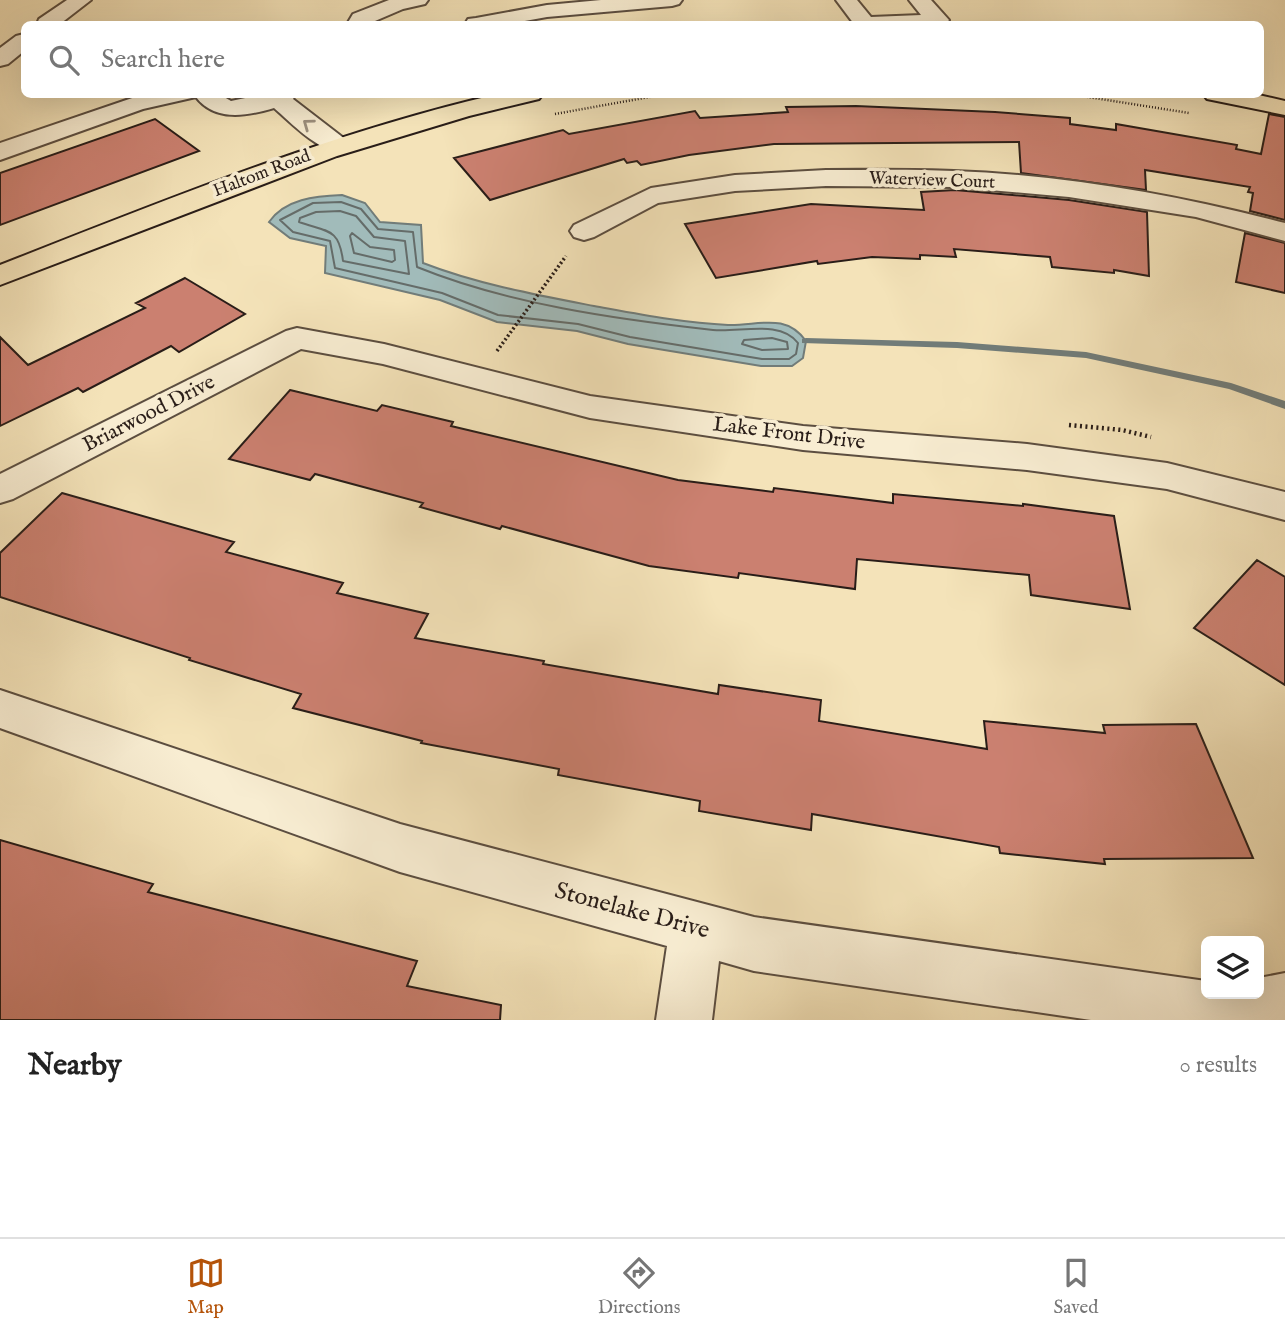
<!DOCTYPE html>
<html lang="en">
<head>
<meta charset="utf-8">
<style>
  body { margin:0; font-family:"IM FELL English",serif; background:#f6f6f6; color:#222 }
  .controls { position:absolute; right:21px; bottom:21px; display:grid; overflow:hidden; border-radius:10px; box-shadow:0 7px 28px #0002 }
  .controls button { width:63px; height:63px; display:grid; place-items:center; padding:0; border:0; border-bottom:2px solid #e0e0e0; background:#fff; color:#222; font:35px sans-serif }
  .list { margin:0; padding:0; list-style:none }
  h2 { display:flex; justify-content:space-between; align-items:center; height:91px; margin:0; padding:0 28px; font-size:30px }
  h2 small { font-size:23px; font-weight:400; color:#767676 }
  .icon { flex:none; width:38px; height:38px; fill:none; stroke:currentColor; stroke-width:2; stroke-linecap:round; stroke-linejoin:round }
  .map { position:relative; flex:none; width:1285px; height:1020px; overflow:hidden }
  .search { position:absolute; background:#fff; box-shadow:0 7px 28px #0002; left:21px; right:21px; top:21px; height:77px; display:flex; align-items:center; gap:18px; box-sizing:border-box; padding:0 24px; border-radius:10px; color:#767676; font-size:26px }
  .sheet { height:217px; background:#fff }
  nav { display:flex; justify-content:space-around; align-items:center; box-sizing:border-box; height:98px; border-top:2px solid #e0e0e0; background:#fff; font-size:19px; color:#767676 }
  nav a { display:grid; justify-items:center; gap:4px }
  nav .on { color:#b45309 }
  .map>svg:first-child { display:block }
</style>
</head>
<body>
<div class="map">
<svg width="1285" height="1020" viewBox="0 0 1285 1020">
  <rect width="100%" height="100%" fill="#f4e3b9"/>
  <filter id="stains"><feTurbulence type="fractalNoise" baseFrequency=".00286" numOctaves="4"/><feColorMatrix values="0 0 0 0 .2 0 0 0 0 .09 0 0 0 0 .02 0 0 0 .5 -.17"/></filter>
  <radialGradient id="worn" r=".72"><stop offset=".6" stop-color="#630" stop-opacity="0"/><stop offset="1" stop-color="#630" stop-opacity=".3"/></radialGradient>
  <path fill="#a1bbba" stroke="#717c79" stroke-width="2" d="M342,195L365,203L380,222L421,225L423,263C477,284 537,295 594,306C638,314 683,323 728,325C758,326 785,312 806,341L803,358L792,366H761L628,344L577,331L497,322L440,300L325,273L326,246L290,238L269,222C285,199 315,196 342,195Z"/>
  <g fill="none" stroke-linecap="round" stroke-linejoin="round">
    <path stroke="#656c69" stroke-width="2" d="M341,202L361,209L378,229L413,232L417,267C508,304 615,319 713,330C739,333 780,319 798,343L796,354L789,359H762L630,337L578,324L498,315L442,293L335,268L330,241L293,232L280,220L313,203Z
      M340,211L356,216L374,237L405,241L409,274L343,261C339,228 328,232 299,222L300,218L316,212Z
      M352,233L370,247L394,250L395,260L392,262L354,253L350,236Z
      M772,338L787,342L788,349L762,350L742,344L744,340Z"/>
    <path fill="#717c79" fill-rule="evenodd" d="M806,338L957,342L1086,352L1231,383L1285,401V409L1229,389L1086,358L957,348L802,343V339Z"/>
  </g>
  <path fill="#cb8070" stroke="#291d18" stroke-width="2" d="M856,106L995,112L1070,118V124L1116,130V124L1237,145L1236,149L1261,154L1269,114L1285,117V220L1250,211L1253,193L1248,192L1250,187L1145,170L1146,190L1021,173L1019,142L774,144L689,155L641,165L637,161L627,163L624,159L490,200L454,158L563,130L569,134L695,111L700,118L788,112L786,107Z
    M155,119L199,151L0,225V173Z
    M955,190L1069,200L1147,212L1149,276L1114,270V273L1052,267L1050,257L954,249L956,257L920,255V259L872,257L818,264L817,261L716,278L685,224L811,204L924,210L921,192Z
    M1245,233L1285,243V293L1236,282Z
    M185,278L245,314L179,352L171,346L83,392L78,388L0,426V337L28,365L145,308L136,303Z
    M290,390L377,411L382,405L453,422L451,426L678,480L773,492L774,488L893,503V494L1023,506V504L1114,516L1130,609L1031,595L1029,575L857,559L855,589L739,573L738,578L649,566L502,526L500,529L420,507L423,503L315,474L310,480L229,459Z
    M62,493L234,542L226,552L343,583L337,593L428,614L415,638L544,661L543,664L718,694L719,685L821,700L819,721L987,749L984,721L1105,733L1103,725L1196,724L1253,858L1104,859L1105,864L1000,853L999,847L812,814L811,830L699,811L700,801L558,775L559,769L421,743L422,741L293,708L301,694L189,660L190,658L0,597V553Z
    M1257,560L1285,577V685L1194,628Z
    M0,840L153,884L148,892L417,961L407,986L501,1005L500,1020H0Z"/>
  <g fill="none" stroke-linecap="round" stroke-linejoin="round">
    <g stroke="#5c4e40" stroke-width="4">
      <path id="minor" d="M67,0H91L60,24H37L39,19Z
        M389,0H428L425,4L403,9L368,24H347L353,14Z
        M601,0H682L679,4L672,6L547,17L508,24H465L468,19L476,18L547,5Z
        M836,0H857L871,17L921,15L909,0H931L949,20L946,24H854Z
        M24,34V51L8,64L0,66V48L16,36Z
        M144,94H219L231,101L265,94H296L293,99L354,146L350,151C323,158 293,124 274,108C247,116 215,122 196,97L143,109L0,160V143Z
        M826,170C869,170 911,169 954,171C1066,175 1177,195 1285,223V241L1196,217L1069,197L955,187L826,186L735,191L658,203L594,237L584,240L574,237L570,231L574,225L651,188L735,175Z
        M297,328L384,344L590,396L803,426L1027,444L1167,463L1285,492V520L1167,489L1027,470L803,450L590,418L383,364L301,349L13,499L0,503V474L286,331Z
        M0,690L400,824L754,917L1206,981V994H1259V978L1285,973V1020H1091L754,971L719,961L712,1020H656L667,946L400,872L0,728Z"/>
    </g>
    <g stroke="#291d18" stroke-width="4">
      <path id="major" d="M498,94H543L539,99L469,116L337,156L0,285V265C163,201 326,134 498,94Z
        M1203,94H1254L1285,101V115L1207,99Z"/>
    </g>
    <path stroke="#291d18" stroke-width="2.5" stroke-dasharray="1 2" stroke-linecap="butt" d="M1069,94L1189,113
      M555,114L666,94"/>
    <path stroke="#291d18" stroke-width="3.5" stroke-dasharray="2 2.5" stroke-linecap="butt" d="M497,351L566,256"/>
    <path stroke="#291d18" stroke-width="4.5" stroke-dasharray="2 3.5" stroke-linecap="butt" d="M1069,425L1122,430L1151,437"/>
    <use href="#minor" fill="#f8edd2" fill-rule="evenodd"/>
    <use href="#major" fill="#f4e3b9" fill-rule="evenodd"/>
  </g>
  <defs><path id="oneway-chevron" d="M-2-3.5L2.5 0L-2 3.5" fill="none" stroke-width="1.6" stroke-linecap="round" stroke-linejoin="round" transform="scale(1.75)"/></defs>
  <use stroke="#9b8f7e" href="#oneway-chevron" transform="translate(308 124) rotate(-144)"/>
  <g text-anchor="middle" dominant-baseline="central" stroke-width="7" stroke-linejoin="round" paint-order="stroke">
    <g font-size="18" fill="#291d18" stroke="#f8edd2">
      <text transform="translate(262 174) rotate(-21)">Haltom Road</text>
      <text transform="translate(932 181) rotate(2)">Waterview Court</text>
    </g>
    <g font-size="21" fill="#291d18" stroke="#f8edd2">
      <text transform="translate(149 414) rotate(-27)">Briarwood Drive</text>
      <text transform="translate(789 434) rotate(7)">Lake Front Drive</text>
    </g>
    <g font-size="24" fill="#291d18" stroke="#f8edd2">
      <text transform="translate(632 911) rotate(15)">Stonelake Drive</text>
    </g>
  </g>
  <rect width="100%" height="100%" filter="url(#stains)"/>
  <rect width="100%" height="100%" fill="url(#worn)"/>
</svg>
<div class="controls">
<button><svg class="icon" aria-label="layers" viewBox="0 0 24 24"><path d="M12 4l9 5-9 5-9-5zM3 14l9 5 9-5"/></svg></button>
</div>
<div class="search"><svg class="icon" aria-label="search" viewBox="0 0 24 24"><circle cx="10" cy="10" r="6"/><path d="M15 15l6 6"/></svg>Search here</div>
</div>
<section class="sheet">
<h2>Nearby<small>0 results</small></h2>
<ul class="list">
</ul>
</section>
<nav>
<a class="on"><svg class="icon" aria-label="map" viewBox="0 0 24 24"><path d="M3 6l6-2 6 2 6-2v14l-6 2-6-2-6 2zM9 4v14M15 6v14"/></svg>Map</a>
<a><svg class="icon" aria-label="directions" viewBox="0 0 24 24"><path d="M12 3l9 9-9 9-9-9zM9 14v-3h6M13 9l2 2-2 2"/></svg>Directions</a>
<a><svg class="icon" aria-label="saved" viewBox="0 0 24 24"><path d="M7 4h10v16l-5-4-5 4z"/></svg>Saved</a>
</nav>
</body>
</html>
